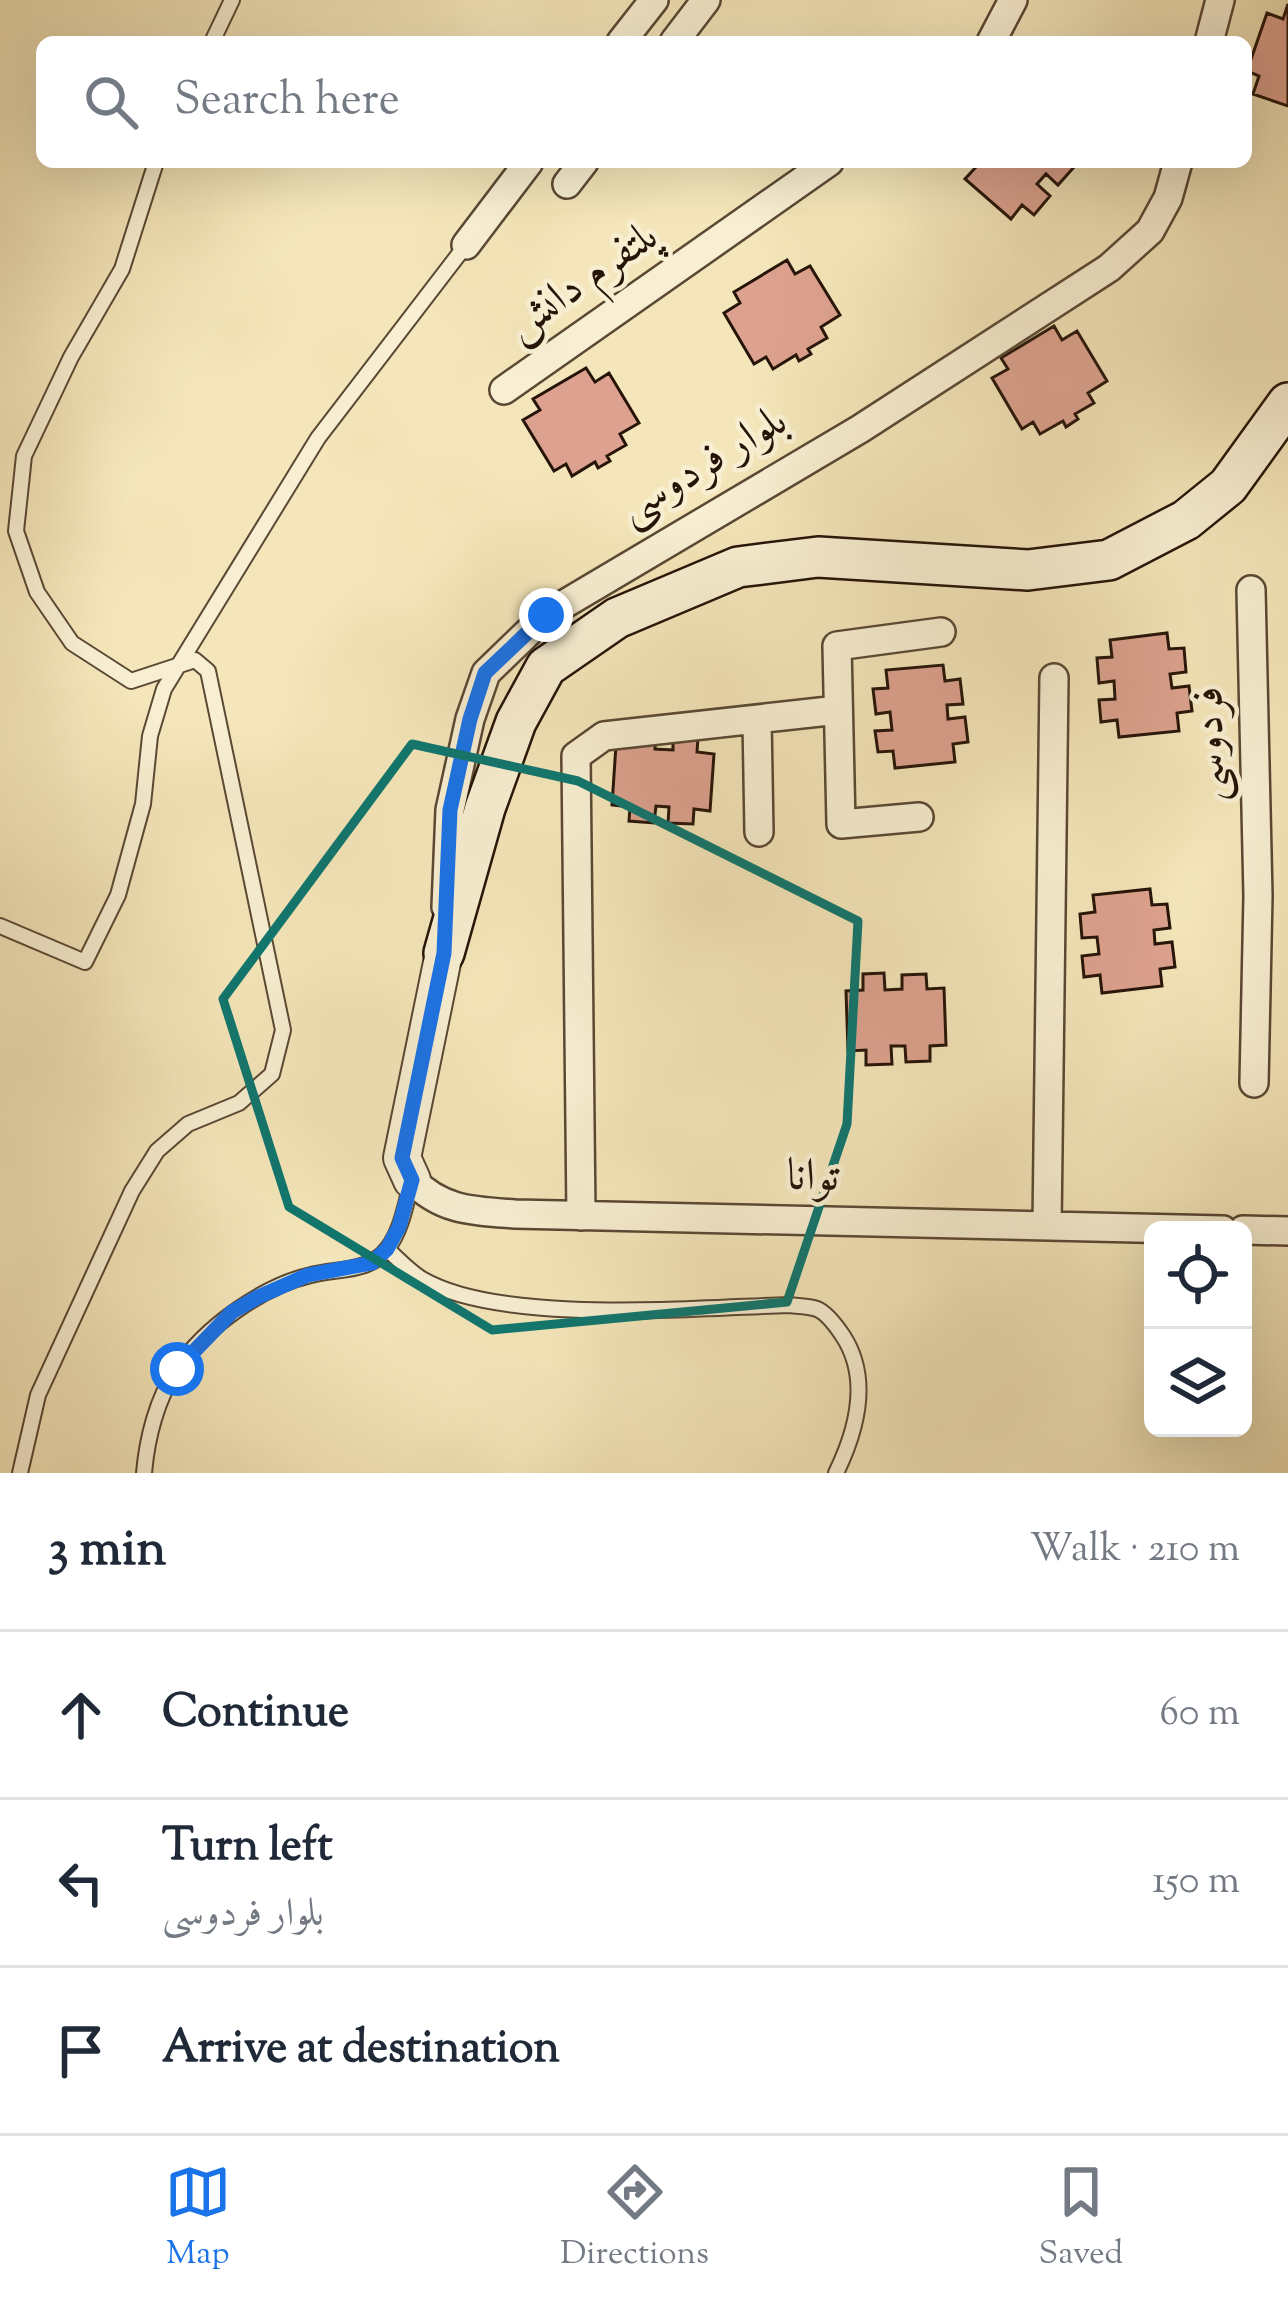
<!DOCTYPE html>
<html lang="en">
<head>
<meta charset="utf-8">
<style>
  body { margin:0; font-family:"Sorts Mill Goudy",Amiri,serif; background:#f2f2f3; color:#1f2937 }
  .controls { position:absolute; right:36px; bottom:36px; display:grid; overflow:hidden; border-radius:18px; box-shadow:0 12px 48px #0002 }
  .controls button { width:108px; height:108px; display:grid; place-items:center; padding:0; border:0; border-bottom:3px solid #e0e1e3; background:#fff; color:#1f2937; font:60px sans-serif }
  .stop { position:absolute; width:36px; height:36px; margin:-27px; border:9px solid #1a73e8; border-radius:50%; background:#fff }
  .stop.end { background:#1a73e8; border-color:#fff; box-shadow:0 3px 12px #0008 }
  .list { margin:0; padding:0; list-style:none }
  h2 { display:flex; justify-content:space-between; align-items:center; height:156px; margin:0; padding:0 48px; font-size:51px }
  h2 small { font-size:39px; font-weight:400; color:#747a83 }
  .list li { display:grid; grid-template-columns:78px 1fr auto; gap:36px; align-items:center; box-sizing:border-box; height:168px; padding:0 48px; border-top:3px solid #e0e1e3 }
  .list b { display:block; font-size:45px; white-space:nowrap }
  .list p { margin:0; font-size:39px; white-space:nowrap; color:#747a83 }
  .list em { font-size:39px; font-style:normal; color:#747a83 }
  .icon { flex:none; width:66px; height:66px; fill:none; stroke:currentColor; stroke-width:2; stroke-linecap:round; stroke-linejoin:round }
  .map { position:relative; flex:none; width:1288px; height:1473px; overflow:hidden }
  .search { position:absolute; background:#fff; box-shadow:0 12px 48px #0002; left:36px; right:36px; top:36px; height:132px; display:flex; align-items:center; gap:30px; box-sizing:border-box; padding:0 42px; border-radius:18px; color:#747a83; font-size:45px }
  .sheet { height:660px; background:#fff }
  nav { display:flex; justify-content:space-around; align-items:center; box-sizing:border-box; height:168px; border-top:3px solid #e0e1e3; background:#fff; font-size:33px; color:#747a83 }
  nav a { display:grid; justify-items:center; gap:6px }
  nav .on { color:#1a73e8 }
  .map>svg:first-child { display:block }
</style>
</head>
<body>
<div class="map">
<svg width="1288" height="1473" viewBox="0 0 1288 1473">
  <rect width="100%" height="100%" fill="#f4e6ba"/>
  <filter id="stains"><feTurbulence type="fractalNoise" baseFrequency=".00167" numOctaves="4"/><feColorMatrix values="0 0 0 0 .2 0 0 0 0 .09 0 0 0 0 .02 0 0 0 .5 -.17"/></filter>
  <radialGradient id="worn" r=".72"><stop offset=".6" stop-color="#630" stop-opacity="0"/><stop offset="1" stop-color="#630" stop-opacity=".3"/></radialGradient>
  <path fill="#dda28f" stroke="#261408" stroke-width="3" d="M1288,4V106L1253,94L1259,76L1247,71L1267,13L1283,19Z
    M972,162H1070L1075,166L1058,185L1046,174L1037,184L1050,196L1034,215L1022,205L1011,219L965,179L977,166Z
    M787,260L795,274L810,266L840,315L821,327L827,338L808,349L811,354L799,361L796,355L773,369L766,357L754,364L724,313L740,303L734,292Z
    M1054,326L1062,340L1077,331L1107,381L1088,393L1094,403L1075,414L1078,419L1066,427L1063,421L1040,434L1033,422L1022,429L992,378L1008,369L1001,358Z
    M586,368L595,382L609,373L639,423L620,434L626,445L607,456L610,461L598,468L595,462L572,476L566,464L554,471L523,420L540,410L533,399Z
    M1167,633L1169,649L1184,648L1186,672L1170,674L1172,688L1189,686L1192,711L1177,713L1179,731L1119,737L1117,720L1101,722L1099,700L1115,699L1114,681L1099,683L1097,658L1112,657L1110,640Z
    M943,665L945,681L960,679L963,704L947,705L948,719L965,717L968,742L953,744L955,762L895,768L893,751L878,752L875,731L892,730L890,712L876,714L873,689L888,688L886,670Z
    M635,731L656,732L655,749L673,750V735L698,737L697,752L714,754L710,811L694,809L693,824L668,823L669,807L656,806L654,823L629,821L630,807L612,805L616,745L634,746Z
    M1150,889L1152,905L1167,904L1170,928L1154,930L1155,944L1172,942L1175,967L1160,969L1162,986L1102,993L1100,975L1084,977L1082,956L1099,954L1097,937L1082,938L1080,914L1095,912L1093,895Z
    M884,973L885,990L902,989V975L926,974L927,989L944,988L946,1045L930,1046V1061L906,1062L905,1046H891L892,1064L866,1065V1050L848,1051L846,991L863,990V974Z"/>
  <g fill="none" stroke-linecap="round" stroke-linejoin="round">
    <g stroke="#5a4834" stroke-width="18">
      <path id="service" d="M212,42L232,0
        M0,926L85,962L118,895L143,804L150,736L164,689L318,438L466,245
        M387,1249C398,1259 410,1272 422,1279C501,1325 695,1308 788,1305C796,1306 809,1306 817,1309C827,1313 837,1327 843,1336C871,1379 857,1430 836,1473
        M20,1473L38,1395L132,1191L157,1151L188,1124L239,1103L272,1074L283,1030L208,671L195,660L131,681L72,643L37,592L16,531L24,456L71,357L122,269L156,162
        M144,1473C147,1438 157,1398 177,1369C205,1327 263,1286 311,1275C337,1268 369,1273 387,1249C402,1230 406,1202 412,1180"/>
    </g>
    <g stroke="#5a4834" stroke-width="32">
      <path id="minor" d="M621,42L654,0
        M674,42L706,0
        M991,42L1013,0
        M1209,42L1220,0
        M567,184L584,162
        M466,245L529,162
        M504,390L829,162
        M1251,590L1258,896L1254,1083
        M757,720L759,832
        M919,817L841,824L837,646L941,632
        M446,907L450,810L470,719L486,673L546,615L860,429L1109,268L1150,231L1168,198L1178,162
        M412,1180C442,1211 474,1211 515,1214L1223,1230
        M581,1216L576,756L604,736L838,710
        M1047,1226L1054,678
        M1243,1230L1288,1231"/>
    </g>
    <g stroke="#5a4834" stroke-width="40">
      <path id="tertiary" d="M412,1180L402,1158L444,953"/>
    </g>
    <g stroke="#261408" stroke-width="44">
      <path id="secondary" d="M444,953L485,808L516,722L546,667L617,618L738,567L818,557L1028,570L1109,560L1186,520L1228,486L1288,403"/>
    </g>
    <use href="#service" stroke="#f8efd2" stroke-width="14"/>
    <use href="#minor" stroke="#f8efd2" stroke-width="27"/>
    <use href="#tertiary" stroke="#f8efd2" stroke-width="36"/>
    <use href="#secondary" stroke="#f8efd2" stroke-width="39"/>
  </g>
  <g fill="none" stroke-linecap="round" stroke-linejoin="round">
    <path stroke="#1a73e8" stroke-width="15" d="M177,1369L232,1312L258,1297L308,1275L372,1263L387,1249L399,1227L412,1180L402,1158L444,953L450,810L470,719L485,673L546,615"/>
  </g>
  <path fill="none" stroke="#0f766e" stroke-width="9" stroke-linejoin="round" d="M412,744L578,781L858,921L847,1124L787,1302L492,1330L289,1207L223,999Z"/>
  <g text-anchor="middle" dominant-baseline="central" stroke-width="9" stroke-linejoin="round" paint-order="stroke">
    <g font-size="45" fill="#261408" stroke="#f8efd2">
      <text transform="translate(583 283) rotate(-35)">پلتفرم دانش</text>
      <text transform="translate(704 467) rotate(-31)">بلوار فردوسی</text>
      <text transform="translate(1212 744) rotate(-91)">فردوسی</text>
      <text transform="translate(813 1179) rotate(1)">توانا</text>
    </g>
  </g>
  <rect width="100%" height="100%" filter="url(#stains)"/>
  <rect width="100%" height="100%" fill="url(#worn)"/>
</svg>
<div class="controls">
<button><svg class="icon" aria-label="locate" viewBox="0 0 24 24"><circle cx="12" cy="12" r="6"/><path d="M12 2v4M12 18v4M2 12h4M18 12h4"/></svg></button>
<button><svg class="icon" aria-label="layers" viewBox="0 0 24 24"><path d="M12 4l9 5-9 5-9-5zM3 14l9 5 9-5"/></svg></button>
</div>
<div class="stop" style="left:177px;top:1369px"></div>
<div class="stop end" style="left:546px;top:615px"></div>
<div class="search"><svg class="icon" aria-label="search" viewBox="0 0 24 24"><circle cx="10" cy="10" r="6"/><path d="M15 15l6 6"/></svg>Search here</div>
</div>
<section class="sheet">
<h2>3 min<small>Walk · 210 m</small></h2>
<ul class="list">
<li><svg class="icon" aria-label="ahead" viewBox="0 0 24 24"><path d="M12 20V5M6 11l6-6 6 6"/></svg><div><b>Continue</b></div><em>60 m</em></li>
<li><svg class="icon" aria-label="left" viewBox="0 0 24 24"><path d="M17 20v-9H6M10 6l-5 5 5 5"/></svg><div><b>Turn left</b><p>بلوار فردوسی</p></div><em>150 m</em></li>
<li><svg class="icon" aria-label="arrive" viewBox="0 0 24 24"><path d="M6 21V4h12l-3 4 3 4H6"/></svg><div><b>Arrive at destination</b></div></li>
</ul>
</section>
<nav>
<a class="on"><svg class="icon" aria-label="map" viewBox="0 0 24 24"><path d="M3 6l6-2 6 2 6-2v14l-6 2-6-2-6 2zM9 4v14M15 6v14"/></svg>Map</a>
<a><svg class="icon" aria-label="directions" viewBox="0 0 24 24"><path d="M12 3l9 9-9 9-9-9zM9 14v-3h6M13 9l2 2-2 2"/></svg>Directions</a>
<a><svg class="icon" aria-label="saved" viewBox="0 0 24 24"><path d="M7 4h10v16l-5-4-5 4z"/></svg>Saved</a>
</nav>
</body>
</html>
